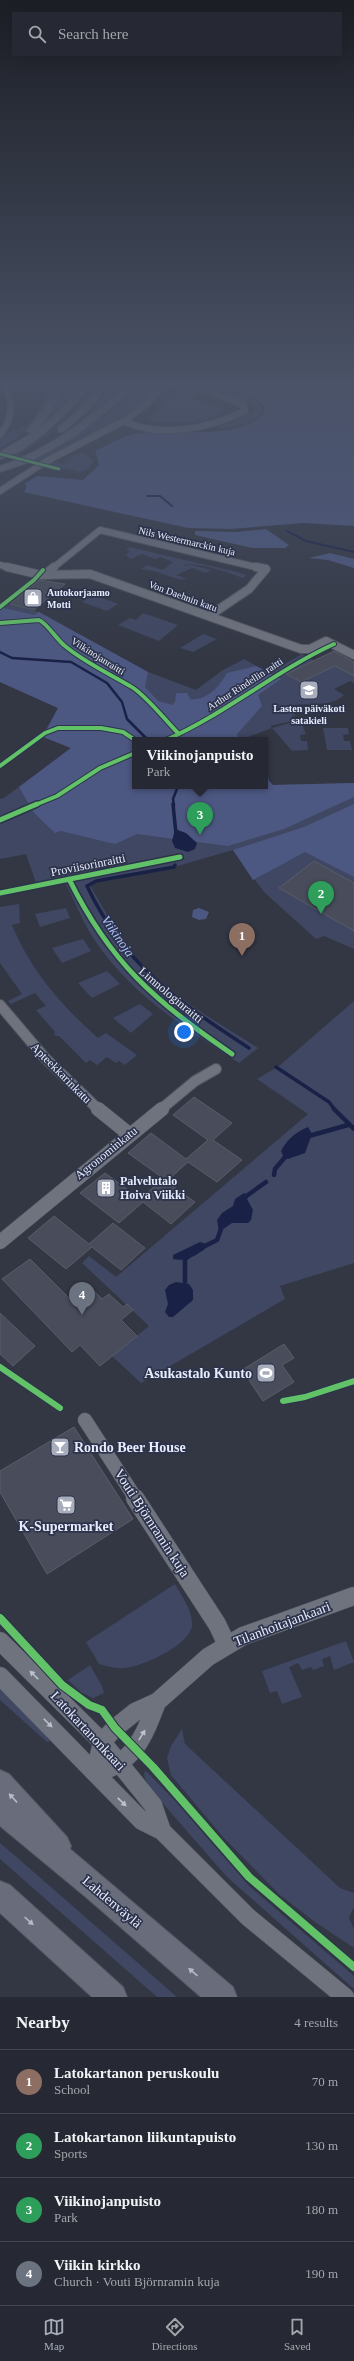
<!DOCTYPE html>
<html lang="en">
<head>
<meta charset="utf-8">
<style>
  body { margin:0; font-family:Georgia,serif; background:#32353f; color:#f1f3f6 }
  .you { position:absolute; left:184px; top:1032px; width:14px; height:14px; margin:-10px; border:3px solid #fff; border-radius:50%; background:#1a73e8; box-shadow:0 0 0 6px #1a73e833 }
  .badge { display:grid; place-items:center; width:26px; height:26px; border-radius:50%; background:#a8adbc; color:#fff; font-size:13px; font-weight:700 }
  .pin { position:absolute; translate:-50% -33px; filter:drop-shadow(0 1px 2px #0008) }
  .pin::after { content:''; position:absolute; top:21px; width:14px; height:12px; background:inherit; clip-path:polygon(0 0,100% 0,50% 100%) }
  .popup { position:absolute; left:132px; top:737px; width:136px; height:52px; box-sizing:border-box; display:grid; place-content:center; border-radius:0px; background:#262933; filter:drop-shadow(0 1px 3px #0005); font-size:13px; white-space:nowrap; color:#a4a6ac }
  .popup b { font-size:15px; color:#f1f3f6 }
  .popup::after { content:''; position:absolute; left:50%; top:100%; margin-left:-8px; border:8px solid transparent; border-top-color:#262933 }
  .list { margin:0; padding:0; list-style:none }
  h2 { display:flex; justify-content:space-between; align-items:center; height:52px; margin:0; padding:0 16px; font-size:17px }
  h2 small { font-size:13px; font-weight:400; color:#a4a6ac }
  .list li { display:grid; grid-template-columns:26px 1fr auto; gap:12px; align-items:center; box-sizing:border-box; height:64px; padding:0 16px; border-top:1px solid #42454e }
  .list b { display:block; font-size:15px; white-space:nowrap }
  .list p { margin:0; font-size:13px; white-space:nowrap; color:#a4a6ac }
  .list em { font-size:13px; font-style:normal; color:#a4a6ac }
  .icon { flex:none; width:22px; height:22px; fill:none; stroke:currentColor; stroke-width:2; stroke-linecap:round; stroke-linejoin:round }
  .map { position:relative; flex:none; width:354px; height:1997px; overflow:hidden }
  .search { position:absolute; background:#262933; box-shadow:0 4px 16px #0002; left:12px; right:12px; top:12px; height:44px; display:flex; align-items:center; gap:10px; box-sizing:border-box; padding:0 14px; border-radius:0px; color:#a4a6ac; font-size:15px }
  .sheet { height:308px; background:#262933 }
  nav { display:flex; justify-content:space-around; align-items:center; box-sizing:border-box; height:56px; border-top:1px solid #42454e; background:#262933; font-size:11px; color:#a4a6ac }
  nav a { display:grid; justify-items:center; gap:2px }
  nav .on { color:#a8adbc }
  .map>svg:first-child { display:block }
</style>
</head>
<body>
<div class="map">
<svg width="354" height="1997" viewBox="0 0 354 1997">
  <rect width="100%" height="100%" fill="#333744"/>
  <path fill="#3f4762" d="M62,381H85L58,412L36,430L54,407Z
    M97,381H101C82,416 49,434 18,455L35,458L111,411L142,384L148,381L159,383C131,422 86,439 45,460L65,464L63,463L74,458L59,462L83,452L93,460C93,467 85,472 78,472L0,453L14,454L43,436L71,415Z
    M114,381H130L106,407L64,435L90,413Z
    M212,381H215L249,397L240,399L211,386Z
    M48,386H52C47,415 24,434 0,449V440C10,430 12,431 24,426C36,420 45,399 48,386Z
    M184,395L224,410C208,426 167,425 148,420L170,396Z
    M245,398H253L263,409C260,422 227,430 216,428L254,412L255,406L242,399Z
    M129,547L237,572L246,575L243,578C229,573 195,560 182,566L192,565L211,570L206,573L192,568L176,575L187,579C176,582 157,569 141,569L147,565L163,570L173,562L160,557L155,559L142,554L131,559L126,555L130,551L126,550Z
    M93,595L116,603L118,604L107,611L82,602Z
    M0,602L39,612L148,672L196,690L223,670L244,659L269,673L302,654L314,661L286,674L301,682L335,666L354,676V683L350,681L334,689L344,695C332,707 309,703 293,705L295,716H292V721L270,726L272,728L300,720L306,734L300,735L301,741H307L308,750L292,751L272,728L245,738L246,740H135V786H265V764L269,781L273,785L354,783V949L324,936L316,939L264,892L233,850L174,867L89,884C105,910 119,939 139,961C170,996 219,1023 258,1048L239,1063C185,1028 127,992 92,936C80,917 73,897 63,878L36,883L26,854L0,859V799L4,798L71,748L39,735L45,731L58,708L0,682Z
    M143,613L178,625L159,641L118,625L130,618L136,620Z
    M203,634L217,639L193,652L180,648Z
    M323,728H348L349,734L343,735L344,741H350L352,750H327Z
    M19,904L20,923L12,925C31,971 61,1005 98,1038L106,1033L137,1055L125,1065L119,1061L116,1063L107,1057L97,1065L90,1060L86,1063L59,1036H56L54,1034L55,1032L36,1010L46,1006L35,993L11,1004L8,1001L22,994L0,963V907Z
    M66,908L70,918L40,927L35,914Z
    M83,939L91,951L62,963L52,948Z
    M107,971L120,984L92,998L78,983Z
    M354,1001V1263L280,1286L285,1299L141,1383L112,1356L149,1326L82,1263L89,1256L116,1277L308,1114L257,1079L279,1066Z
    M140,1004L153,1014L131,1033L113,1018Z
    M175,1584C181,1595 192,1610 192,1623C194,1644 141,1667 124,1668C116,1669 107,1666 99,1664L86,1642Z
    M346,1641L354,1662L334,1670L330,1656L322,1659L324,1666L313,1670L311,1667L302,1670L298,1663L289,1667L302,1697L282,1704L277,1691L270,1693L262,1671Z
    M90,1665L102,1686L104,1693L93,1698L81,1692L68,1680Z
    M0,1687L51,1741L47,1742L0,1700Z
    M182,1729L185,1744L340,1888L354,1893V1907L349,1918L354,1929V1948L315,1922L280,1895L224,1838L171,1775L167,1758L171,1746Z
    M146,1771L176,1802L249,1886L354,1976V1989L227,1877L152,1791L145,1779L144,1773Z
    M0,1843L13,1854L177,1997H157L0,1859Z"/>
  <path fill="#4d5882" d="M215,381H243L246,383L258,381H354V526L304,523L231,529L188,528L24,492L27,486L24,484L37,476L83,480L99,465L95,451C108,445 121,437 135,434C174,427 234,443 264,414L265,407L257,400L258,397H249Z
    M266,529L289,545L285,548H252L195,535V531L237,532Z
    M330,553L354,559V568L328,560L309,558Z
    M4,608L34,615L39,612L148,672L145,687L158,701L172,705L175,702L176,693H187L190,699C207,701 219,687 227,673L256,666L281,679L258,695L262,706L237,734L238,739L246,740H135V786H265V764L269,781L273,785L354,783V797L284,829L228,846L137,834L115,844L61,831L55,833L34,813L19,787L71,748L43,737L58,708L0,682V609Z
    M354,804V877L305,852L253,880L233,850L304,827Z
    M199,908L209,912L206,919L199,920L192,917L193,910Z"/>
  <path fill="#1a2147" d="M175,829L186,833L197,843L195,849L188,852L175,848L172,841Z
    M308,1127L312,1134L305,1153L288,1159L284,1158L281,1151C287,1139 296,1132 308,1127Z
    M244,1193L249,1196L247,1199L253,1210L251,1220L248,1223H232L219,1232L217,1220L222,1213L233,1206L235,1199Z
    M200,1242L206,1244L205,1249C195,1256 186,1262 173,1259V1255Z
    M176,1282L189,1284L193,1290V1300L173,1317H169L165,1312L168,1304L165,1290L169,1285Z"/>
  <g fill="none" stroke-linecap="round" stroke-linejoin="round">
    <path stroke="#1a2147" stroke-width="2" d="M147,496H160L172,506
      M287,531L306,541L354,552"/>
    <path stroke="#1a2147" stroke-width="2.5" d="M0,652L12,658L71,662L107,683L122,702L127,719L148,740
      M174,805L173,799L178,786"/>
    <path stroke="#1a2147" stroke-width="3.5" d="M173,804L176,834
      M175,865L174,867L96,881L87,886C125,966 177,1001 249,1048
      M276,1067L329,1102L335,1110"/>
    <path stroke="#1a2147" stroke-width="4.5" d="M334,1109L354,1129
      M309,1136L348,1125
      M274,1175L275,1169L286,1156
      M245,1197L266,1182
      M203,1247L217,1240L221,1229
      M185,1282V1259L188,1257"/>
  </g>
  <path fill="#494d5b" stroke="#595d68" d="M39,580L65,584L34,610L10,604Z
    M334,651L354,662V676L335,666L301,682L286,674Z
    M314,861L354,883V931L279,888Z
    M194,1097L232,1123L213,1140L242,1160L217,1182L188,1162L167,1181L128,1153L151,1133L186,1159L208,1140L173,1115Z
    M105,1173L140,1199L163,1179L195,1202L171,1224L143,1202L119,1223L80,1193Z
    M54,1216L89,1244L113,1223L145,1248L121,1270L92,1247L66,1269L28,1238Z
    M30,1259L73,1302L91,1288L102,1299L109,1294L123,1307L127,1304L133,1310L121,1320L137,1336L100,1366L80,1345L72,1352L2,1279Z
    M0,1313L35,1346L13,1366L0,1354Z
    M284,1344L294,1358L282,1365L294,1382L263,1401L242,1370Z
    M74,1427L133,1519L47,1574L0,1492V1471Z"/>
  <g fill="none" stroke-linecap="round" stroke-linejoin="round">
    <g stroke="#515561" stroke-width="8">
      <path id="minor-far4" d="M168,381L192,392
        M124,421C160,439 210,428 245,411L244,405L185,381
        M0,435C14,417 14,400 2,381
        M0,491L45,462L124,421L148,403L163,381
        M0,565L11,568
        M53,568L100,530L260,568"/>
    </g>
    <g stroke="#515561" stroke-width="10">
      <path id="minor-far3" d="M7,567L41,575L90,574L301,649H310L326,641L354,655
        M44,575L54,567
        M209,616L249,589L266,569L256,567"/>
    </g>
    <g stroke="#515561" stroke-width="12">
      <path id="minor-far2" d="M0,1005L44,1057L99,1110
        M160,1110L195,1081L216,1069"/>
    </g>
    <g stroke="#515561" stroke-width="15">
      <path id="minor-far1" d="M98,1109L129,1134
        M0,1242L162,1109
        M85,1420L136,1499"/>
    </g>
    <g stroke="#515561" stroke-width="19">
      <path id="minor" d="M135,1498L217,1624L227,1645
        M0,1641L102,1742L153,1805L162,1831
        M0,1676L142,1821L162,1831L248,1917L345,1997
        M95,1773L102,1742L115,1728L135,1712L157,1702L208,1657L243,1636L354,1596
        M95,1773C134,1764 144,1736 157,1702"/>
    </g>
    <g stroke="#515561" stroke-width="2">
      <path id="highway" d="M55,381H63C58,402 49,418 34,432L58,413L85,381H94C75,408 32,451 0,459V452L32,433L26,431L44,409Z
        M102,381H110L92,407L64,432H58V428L86,403Z
        M135,381H145L74,437L27,463L0,472V466C52,449 93,414 135,381Z
        M0,1770L9,1774L67,1837L71,1846L70,1849L233,1987L237,1997H201L87,1898L0,1826Z
        M0,1881L10,1885L123,1987L127,1997H92L0,1913Z"/>
    </g>
    <use href="#minor-far4" stroke="#6f737e" stroke-width="6"/>
    <use href="#minor-far3" stroke="#6f737e" stroke-width="8"/>
    <use href="#minor-far2" stroke="#6f737e" stroke-width="10"/>
    <use href="#minor-far1" stroke="#6f737e" stroke-width="14"/>
    <use href="#minor" stroke="#6f737e" stroke-width="18"/>
    <use href="#highway" fill="#696d7b" fill-rule="evenodd"/>
    <g stroke="#2c334b" stroke-width="4.5">
      <path id="cycleway-far4" d="M0,454L59,469"/>
    </g>
    <g stroke="#2c334b" stroke-width="6">
      <path id="cycleway-far3" d="M0,607L34,580L43,570
        M0,623L39,620C47,623 56,639 65,646C84,662 108,673 130,686C144,693 166,721 178,733
        M166,740C225,714 275,671 334,644
        M0,766L45,733L58,728H101L123,732L135,740
        M35,805L57,796L100,768L135,753"/>
    </g>
    <g stroke="#2c334b" stroke-width="8">
      <path id="cycleway-far2" d="M0,820L37,804
        M69,879C111,964 155,1001 232,1054
        M0,893L180,857"/>
    </g>
    <g stroke="#2c334b" stroke-width="8">
      <path id="cycleway-far1" d="M0,1367L60,1408
        M283,1401L305,1397L354,1381"/>
    </g>
    <g stroke="#2c334b" stroke-width="10">
      <path id="cycleway" d="M0,1618L62,1685L89,1705L102,1710L115,1728L153,1767L249,1877L354,1967"/>
    </g>
    <use href="#cycleway-far4" stroke="#61c268" stroke-width="3"/>
    <use href="#cycleway-far3" stroke="#61c268" stroke-width="4"/>
    <use href="#cycleway-far2" stroke="#61c268" stroke-width="5"/>
    <use href="#cycleway-far1" stroke="#61c268" stroke-width="6"/>
    <use href="#cycleway" stroke="#61c268" stroke-width="8"/>
  </g>
  <defs><path id="oneway-solid" d="M-6-.8H1V-3.2L6.5 0L1 3.2V.8H-6Z"/></defs>
  <g fill="#bdc2d0">
    <use href="#oneway-solid" transform="translate(34 1675) rotate(-135)"/>
    <use href="#oneway-solid" transform="translate(48 1723) rotate(45)"/>
    <use href="#oneway-solid" transform="translate(142 1735) rotate(-59)"/>
    <use href="#oneway-solid" transform="translate(122 1802) rotate(44)"/>
  </g>
  <g fill="#b5b9c8">
    <use href="#oneway-solid" transform="translate(13 1798) rotate(-133)"/>
    <use href="#oneway-solid" transform="translate(29 1921) rotate(42)"/>
    <use href="#oneway-solid" transform="translate(193 1972) rotate(-139)"/>
  </g>
  <linearGradient id="sky" x2="0" y2="1"><stop stop-color="#1c1e25"/><stop offset="0.58" stop-color="#4a5367"/><stop offset="1" stop-color="#4a5367" stop-opacity="0"/></linearGradient>
  <rect width="354" height="661" fill="url(#sky)"/>
  <defs>
    <g id="shop-square" transform="scale(1)"><rect x="-9" y="-9" width="18" height="18" rx="4" fill="#a8adbc" stroke="#2c334b"/><path d="M-5-2.5h2.3a2.7 3.5 0 0 1 5.4 0H5L5.5 6h-11ZM-1.5-2.5h3a1.5 2.3 0 0 0-3 0Z" fill="#fff"/></g>
    <g id="school-square" transform="scale(1)"><rect x="-9" y="-9" width="18" height="18" rx="4" fill="#a8adbc" stroke="#2c334b"/><path d="M0-5L7-2L0 1L-7-2ZM-4 1L0 2.5L4 1V4Q0 6-4 4Z" fill="#fff"/></g>
    <g id="building-square" transform="scale(1)"><rect x="-9" y="-9" width="18" height="18" rx="4" fill="#a8adbc" stroke="#2c334b"/><path d="M-4-6H4V6H1V3H-1V6H-4ZM-2.5-4.3h1.7v1.8h-1.7ZM.8-4.3h1.7v1.8H.8ZM-2.5-1h1.7V.8h-1.7ZM.8-1h1.7V.8H.8Z" fill="#fff"/></g>
    <g id="stadium-square" transform="scale(1)"><rect x="-9" y="-9" width="18" height="18" rx="4" fill="#a8adbc" stroke="#2c334b"/><path d="M0-5a6.5 5 0 1 0 0 10a6.5 5 0 1 0 0-10ZM-3.5-1.8h7v3.6h-7Z" fill="#fff"/></g>
    <g id="bar-square" transform="scale(1)"><rect x="-9" y="-9" width="18" height="18" rx="4" fill="#a8adbc" stroke="#2c334b"/><path d="M-6-5H6L.8 .8V4.5H3.5V6h-7V4.5H-.8V.8Z" fill="#fff"/></g>
    <g id="supermarket-square" transform="scale(1)"><rect x="-9" y="-9" width="18" height="18" rx="4" fill="#a8adbc" stroke="#2c334b"/><path d="M-6-5.5h2.5l.6 2H6L4.5 2H-2.5L-4.4-4H-6ZM-1.5 3.2a1.3 1.3 0 1 0 .1 0ZM3 3.2a1.3 1.3 0 1 0 .1 0Z" fill="#fff"/></g>
  </defs>
  <g fill-rule="evenodd">
    <use href="#shop-square" x="33" y="598"/>
    <use href="#school-square" x="309" y="690"/>
    <use href="#building-square" x="106" y="1188"/>
    <use href="#stadium-square" x="266" y="1373"/>
    <use href="#bar-square" x="60" y="1447"/>
    <use href="#supermarket-square" x="66" y="1505"/>
  </g>
  <g text-anchor="middle" dominant-baseline="central" stroke-width="3.5" stroke-linejoin="round" paint-order="stroke">
    <g font-size="10" fill="#e7ecfc" stroke="#2c334b">
      <text transform="translate(187 541) rotate(13)">Nils Westermarckin kuja</text>
      <text transform="translate(183 596) rotate(20)">Von Daehnin katu</text>
      <text transform="translate(98 656) rotate(32)">Viikinojanraitti</text>
      <text transform="translate(245 684) rotate(-33)">Arthur Rindellin raitti</text>
    </g>
    <g font-size="10" font-weight="bold" fill="#e7ecfc" stroke="#2c334b" text-anchor="start">
      <text x="47" y="592">Autokorjaamo<tspan x="47" dy="12">Motti</tspan></text>
      <text x="309" y="708" text-anchor="middle">Lasten päiväkoti<tspan x="309" dy="12">satakieli</tspan></text>
    </g>
    <g font-size="12" fill="#e7ecfc" stroke="#2c334b">
      <text transform="translate(88 865) rotate(-11)">Proviisorinraitti</text>
      <text transform="translate(171 995) rotate(40)">Limnologinraitti</text>
      <text transform="translate(61 1073) rotate(45)">Apteekkarinkatu</text>
      <text transform="translate(106 1153) rotate(-39)">Agronominkatu</text>
    </g>
    <g font-size="12" font-weight="bold" fill="#e7ecfc" stroke="#2c334b" text-anchor="start">
      <text x="120" y="1181">Palvelutalo<tspan x="120" dy="14">Hoiva Viikki</tspan></text>
    </g>
    <g font-size="13" font-style="italic" fill="#b3c4fe" stroke="#2c334b">
      <text transform="translate(118 936) rotate(55)">Viikinoja</text>
    </g>
    <g font-size="14" font-weight="bold" fill="#e7ecfc" stroke="#2c334b" text-anchor="end">
      <text x="252" y="1373">Asukastalo Kunto</text>
      <text x="74" y="1447" text-anchor="start">Rondo Beer House</text>
      <text x="66" y="1526" text-anchor="middle">K-Supermarket</text>
    </g>
    <g font-size="14" fill="#e7ecfc" stroke="#2c334b">
      <text transform="translate(152 1523) rotate(57)">Vouti Björnramin kuja</text>
      <text transform="translate(282 1624) rotate(-21)">Tilanhoitajankaari</text>
      <text transform="translate(88 1731) rotate(47)">Latokartanonkaari</text>
      <text transform="translate(112 1902) rotate(40)">Lahdenväylä</text>
    </g>
  </g>
</svg>
<div class="you"></div>
<div class="pin badge" style="left:242px;top:956px;background:#8d6e63">1</div>
<div class="pin badge" style="left:321px;top:914px;background:#2e9e5b">2</div>
<div class="pin badge" style="left:200px;top:835px;background:#2e9e5b">3</div>
<div class="popup"><b>Viikinojanpuisto</b>Park</div>
<div class="pin badge" style="left:82px;top:1315px;background:#6b7280">4</div>
<div class="search"><svg class="icon" aria-label="search" viewBox="0 0 24 24"><circle cx="10" cy="10" r="6"/><path d="M15 15l6 6"/></svg>Search here</div>
</div>
<section class="sheet">
<h2>Nearby<small>4 results</small></h2>
<ul class="list">
<li><span class="badge" style="background:#8d6e63">1</span><div><b>Latokartanon peruskoulu</b><p>School</p></div><em>70 m</em></li>
<li><span class="badge" style="background:#2e9e5b">2</span><div><b>Latokartanon liikuntapuisto</b><p>Sports</p></div><em>130 m</em></li>
<li><span class="badge" style="background:#2e9e5b">3</span><div><b>Viikinojanpuisto</b><p>Park</p></div><em>180 m</em></li>
<li><span class="badge" style="background:#6b7280">4</span><div><b>Viikin kirkko</b><p>Church · Vouti Björnramin kuja</p></div><em>190 m</em></li>
</ul>
</section>
<nav>
<a class="on"><svg class="icon" aria-label="map" viewBox="0 0 24 24"><path d="M3 6l6-2 6 2 6-2v14l-6 2-6-2-6 2zM9 4v14M15 6v14"/></svg>Map</a>
<a><svg class="icon" aria-label="directions" viewBox="0 0 24 24"><path d="M12 3l9 9-9 9-9-9zM9 14v-3h6M13 9l2 2-2 2"/></svg>Directions</a>
<a><svg class="icon" aria-label="saved" viewBox="0 0 24 24"><path d="M7 4h10v16l-5-4-5 4z"/></svg>Saved</a>
</nav>
</body>
</html>
